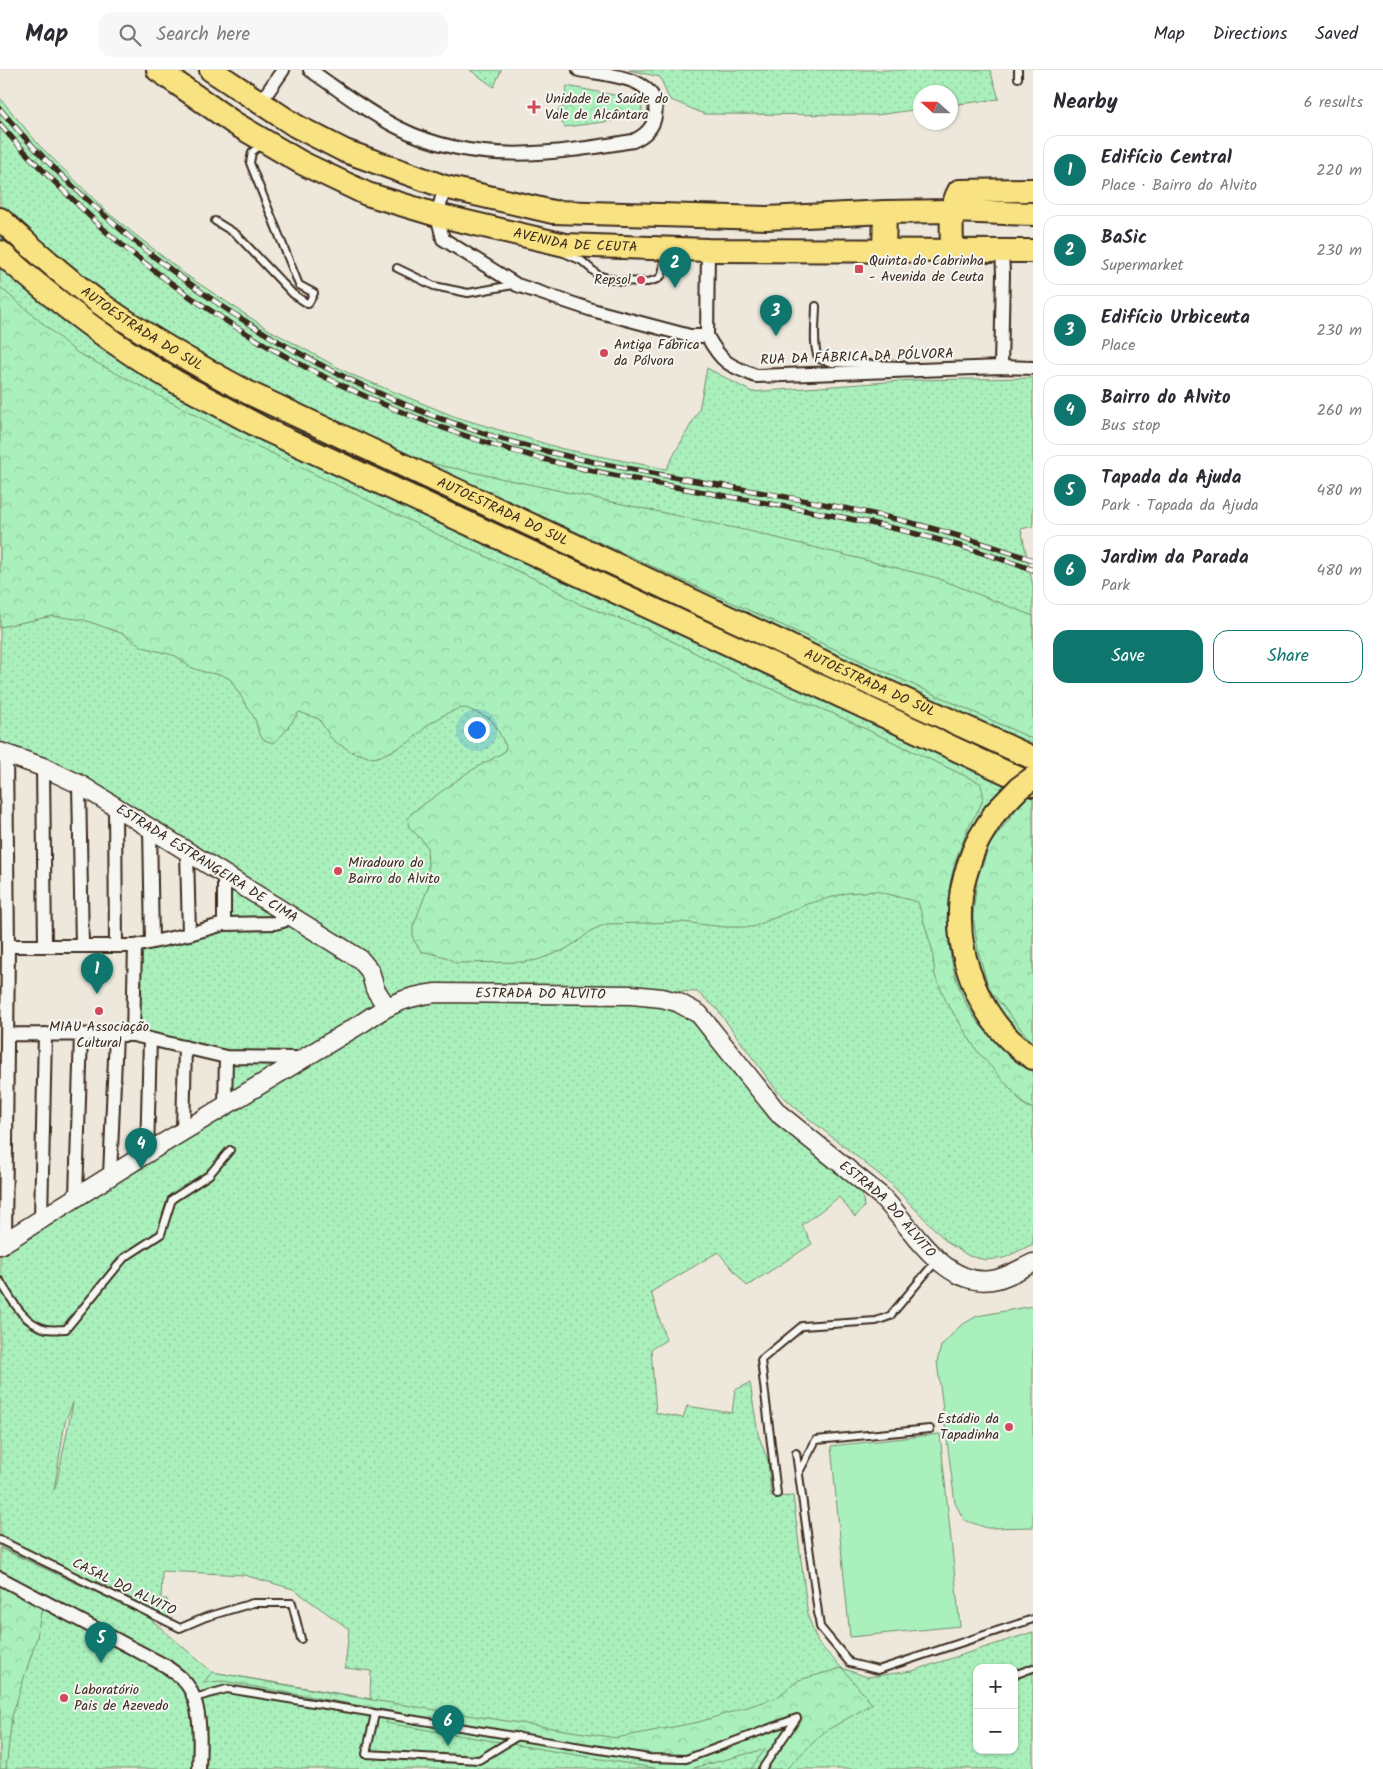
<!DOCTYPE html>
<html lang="en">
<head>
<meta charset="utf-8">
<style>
  body { margin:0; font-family:Kalam,sans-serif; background:#f7f7f7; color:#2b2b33 }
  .controls { position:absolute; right:15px; bottom:15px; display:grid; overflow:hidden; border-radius:10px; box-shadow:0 1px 4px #0004 }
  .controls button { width:45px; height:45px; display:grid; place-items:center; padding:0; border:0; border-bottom:1px solid #e1e1e2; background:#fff; color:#2b2b33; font:25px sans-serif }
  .compass { position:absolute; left:913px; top:15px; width:45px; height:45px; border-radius:50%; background:#fff; box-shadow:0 1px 4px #0004; rotate:291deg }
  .you { position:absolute; left:476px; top:659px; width:18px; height:18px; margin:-12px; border:4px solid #fff; border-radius:50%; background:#1a73e8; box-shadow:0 0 0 8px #1a73e833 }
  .badge { display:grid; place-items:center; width:32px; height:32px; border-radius:50%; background:#0f766e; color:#fff; font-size:16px; font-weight:700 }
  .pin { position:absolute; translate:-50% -41px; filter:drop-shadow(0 1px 2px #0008) }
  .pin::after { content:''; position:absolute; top:26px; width:18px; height:15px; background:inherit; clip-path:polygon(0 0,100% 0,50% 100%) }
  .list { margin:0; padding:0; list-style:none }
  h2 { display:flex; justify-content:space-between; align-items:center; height:65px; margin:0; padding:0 20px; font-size:21px }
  h2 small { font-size:16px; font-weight:400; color:#7c7c81 }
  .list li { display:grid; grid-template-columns:32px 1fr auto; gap:15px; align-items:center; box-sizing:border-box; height:70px; margin:0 10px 10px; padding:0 10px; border:1px solid #e1e1e2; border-radius:15px }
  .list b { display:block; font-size:19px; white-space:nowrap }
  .list p { margin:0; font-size:16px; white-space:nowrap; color:#7c7c81 }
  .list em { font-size:16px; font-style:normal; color:#7c7c81 }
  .actions { display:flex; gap:10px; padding:15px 20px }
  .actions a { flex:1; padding:11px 0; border:1px solid #0f766e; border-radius:15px; text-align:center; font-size:18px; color:#0f766e }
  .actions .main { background:#0f766e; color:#fff }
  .icon { flex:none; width:28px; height:28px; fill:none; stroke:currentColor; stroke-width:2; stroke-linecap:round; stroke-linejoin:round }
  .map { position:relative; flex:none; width:1033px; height:1699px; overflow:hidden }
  header { display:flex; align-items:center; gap:30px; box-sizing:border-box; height:70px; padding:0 25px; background:#fff; border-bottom:1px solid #e1e1e2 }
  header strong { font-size:24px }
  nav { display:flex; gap:28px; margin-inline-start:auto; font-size:18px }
  .search { width:350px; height:45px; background:#f7f7f7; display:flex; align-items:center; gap:12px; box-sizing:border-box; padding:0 18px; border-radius:15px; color:#7c7c81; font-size:19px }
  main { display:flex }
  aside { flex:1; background:#fff }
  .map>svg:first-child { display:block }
</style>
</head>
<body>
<header>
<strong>Map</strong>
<div class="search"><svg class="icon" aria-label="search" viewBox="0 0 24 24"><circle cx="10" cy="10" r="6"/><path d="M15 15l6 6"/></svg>Search here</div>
<nav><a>Map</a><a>Directions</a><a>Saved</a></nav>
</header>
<main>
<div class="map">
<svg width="1033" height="1699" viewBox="0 0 1033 1699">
  <defs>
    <pattern id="green-dots" width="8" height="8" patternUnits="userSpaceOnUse" patternTransform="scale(1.25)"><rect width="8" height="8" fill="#aaf0bc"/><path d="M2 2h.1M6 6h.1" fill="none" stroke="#93cea1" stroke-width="1.8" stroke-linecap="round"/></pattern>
    <pattern id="forest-crowns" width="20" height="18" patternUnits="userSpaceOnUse" patternTransform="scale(1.25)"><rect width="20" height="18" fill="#aaf0bc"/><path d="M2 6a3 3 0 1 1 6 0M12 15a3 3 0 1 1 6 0" fill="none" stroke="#93cea1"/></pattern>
  </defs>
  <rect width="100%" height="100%" fill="#ede8db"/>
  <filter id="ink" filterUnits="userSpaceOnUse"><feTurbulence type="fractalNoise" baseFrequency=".02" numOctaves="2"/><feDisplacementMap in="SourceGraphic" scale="10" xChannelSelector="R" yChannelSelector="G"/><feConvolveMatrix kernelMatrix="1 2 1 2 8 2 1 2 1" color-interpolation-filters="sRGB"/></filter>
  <g filter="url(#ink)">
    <path fill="url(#green-dots)" stroke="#728d6d" fill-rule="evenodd" d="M470,0H501L494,17Z
      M629,0H990L999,29L951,35V22H921L920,39L877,45L704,44L669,29L660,7Z
      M0,28L38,74L108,143L186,205L266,258L350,304L456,347L563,379L666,399L699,340L707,298L752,322L914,310L1033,308V456L1021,459L1033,516V980L955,944L1023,1034L1033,1039V1174L1004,1188L986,1190L969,1186L948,1173L891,1114L797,1039L777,1021L716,938L697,922L604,918L634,932L674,937L703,958L773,1052L862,1122L864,1137L855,1147L839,1127L802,1155L812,1174L747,1216L718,1182L651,1222L666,1270L651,1279L656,1343L683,1348L687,1336L732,1343L735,1320L750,1313L758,1364L768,1391L771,1427L793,1426L808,1546L818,1573L842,1598L867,1607L912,1601L1033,1562V1699H0V1478L147,1546L212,1602L372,1629L370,1626L371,1601L345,1598L349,1559L293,1519L244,1505L162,1501L161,1529H167L169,1549L117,1521L96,1511L98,1522L0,1477V1177L226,1040V993L133,970V877L227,858L228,814L48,701L0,683ZM73,1333L57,1411L54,1420L65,1352ZM977,1598H1014V1680H977Z"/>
    <path fill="url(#forest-crowns)" stroke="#728d6d" d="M567,16L640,30L642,38V47L565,57L561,51L557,50L559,39L563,37Z
      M0,217L76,282L222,359L439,465L544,513L581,535L646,558L745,608L834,644L980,713C981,716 983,721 983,724C983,736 974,746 969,756C965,765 962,775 958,784C939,834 945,915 981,956C996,973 1015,987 1033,1001V1039L1024,1034L977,981L946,931L935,906L932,879L918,832L876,821L847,823L807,834L753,857H725L681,852L606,854L592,860L577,872L564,880L537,890L523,892L456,893L446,887L421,881L413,869V857L429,815L427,777L423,771L409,757L407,749L412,743L467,703L504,682L506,676L494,653L489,648L466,638L457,639L446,644L429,654L408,673L381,686L373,688L352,682L337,673L331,668L319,649L299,642L284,663L273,673L264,670L259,664L255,649L230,609L222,605L204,602L190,597L176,586L143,577L124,564L84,550L53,546L0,557Z
      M420,391L749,461L937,508L1033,546V669Z
      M1033,703V974L989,919L978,881L973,845L977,809L990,774L1015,741Z
      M0,1514L42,1536L37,1567L12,1646L6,1699H0Z
      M842,1598L872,1634L824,1662L786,1699H751L765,1679L690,1699H660L386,1653L390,1641L223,1611L204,1612L212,1602L372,1630L616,1668L699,1652L776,1628L799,1610Z"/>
    <path fill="#aaf0bc" stroke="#728d6d" d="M1033,1236V1457L987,1458L964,1450L955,1433L937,1292L941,1276L960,1256L977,1246Z
      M940,1364L960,1556L850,1567L831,1376Z"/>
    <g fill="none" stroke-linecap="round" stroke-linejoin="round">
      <g stroke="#3b2a1e" stroke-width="10">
        <path id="lane" d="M1018,0V8
          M215,151L236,164L293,224L308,234L314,223L299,215L250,93L252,82L261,75
          M564,183L582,191L598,205L608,208L620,211L648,212L658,209L662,205L664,191L669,184
          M397,198L434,216L468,223L513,215
          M816,236C816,249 812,279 819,289L833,293L903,295
          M0,1211C12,1230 23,1253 46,1259C52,1260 60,1259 66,1259L124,1188L161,1164L172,1129L209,1105L230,1080
          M796,1383L820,1557L850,1593L878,1600L1033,1549
          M799,1402L816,1370L930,1359
          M777,1424L761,1290L802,1256L876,1251L890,1246L937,1190
          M0,1470L180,1558L206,1547L253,1533H292L301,1569
          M1014,1605L1033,1598
          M194,1628L227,1619L649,1688L686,1689L797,1648L762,1699
          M375,1644L366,1684L479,1690L518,1666"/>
      </g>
      <g stroke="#3b2a1e" stroke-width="16">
        <path id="street" d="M310,0C339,20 367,42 399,58C475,96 553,84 633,71C644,66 653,59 655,46C662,6 606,5 579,0
          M260,33L283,0
          M445,117L437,145L443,169L517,215L592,240L690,266H707C722,293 728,295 756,306L1001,297L1033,298
          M707,266L708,180
          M1001,297L1003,204L1002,180
          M43,697L45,876
          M79,714L82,876
          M115,736L116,876
          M150,757L152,872
          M187,782L189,864
          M224,854V805
          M8,876H135L189,864L224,854L275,853L283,851L288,844
          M8,964L133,965L226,987L294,988L299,991
          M133,965L135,876
          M225,1035L226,987
          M183,1061L185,977
          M147,1083L150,969
          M110,1105L116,965
          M76,1126L81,964
          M41,1148L45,964
          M5,1172L8,876L6,684
          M0,1508L166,1596C172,1601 179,1605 184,1611C203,1631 200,1674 199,1699"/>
      </g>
      <g stroke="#3b2a1e" stroke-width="21">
        <g id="secondary">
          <path id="s1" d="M0,682L43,697L79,714L360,889L370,901L375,919L386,936"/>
          <path id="s2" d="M0,1175L147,1083L362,953C388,935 404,927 436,923L632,925L662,928L677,932L699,944L778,1043L881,1126C912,1156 945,1222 997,1209C1009,1206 1022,1198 1033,1193"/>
        </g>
      </g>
      <g stroke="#3b2a1e" stroke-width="26">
        <g id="highway">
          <path id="s3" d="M158,0L234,53L302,93L367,124L437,145L565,175L708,180L1033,181"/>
          <path d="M211,0L296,56L345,81L445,117L553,142L767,148L885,142L952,141L1033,144"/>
          <path id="s4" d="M0,149C34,180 70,212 108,239C153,270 200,297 249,323L877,617L1033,688"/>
          <path d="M952,179C952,159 949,139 959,121L1033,120"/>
          <path d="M884,181L885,142"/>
          <path d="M0,182C55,231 114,276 178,313C206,328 234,343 262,358L1033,715"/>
          <path d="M995,743C990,751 984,760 979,769C972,781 962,813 961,827C954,887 981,955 1033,988"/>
        </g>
      </g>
      <use href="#lane" stroke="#f6f6f2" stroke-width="6"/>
      <use href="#street" stroke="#f6f6f2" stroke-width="12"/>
      <use href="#secondary" stroke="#f6f6f2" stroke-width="18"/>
      <use href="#highway" stroke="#f8e281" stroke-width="22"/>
      <g stroke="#3b2a1e" stroke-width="5.5">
        <path id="rail" d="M0,39C28,73 60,105 93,135C228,258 395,349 575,388C683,411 792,425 900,450C945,461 989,475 1033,490
          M0,54C20,79 45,102 68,125C82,138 95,152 110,165C243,278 401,356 571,396C667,418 764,431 861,451C919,463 977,480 1033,500"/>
      </g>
      <use href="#rail" stroke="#f6f6f2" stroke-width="4" stroke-dasharray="11" stroke-linecap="butt"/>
      <g stroke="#3b2a1e" stroke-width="26" stroke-linecap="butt">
        <path id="highway-bridge" d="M995,743L1019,718L1033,708"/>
      </g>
      <use href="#highway-bridge" stroke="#f8e281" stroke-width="22"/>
    </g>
  </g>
  <g fill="#d1495b" stroke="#f6f6f2" stroke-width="2">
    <path d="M531.5 29.5h5v5h5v5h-5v5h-5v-5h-5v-5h5z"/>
    <rect x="854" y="194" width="10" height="10" rx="2.5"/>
    <circle cx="641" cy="210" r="5"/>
    <circle cx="604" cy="283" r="5"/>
    <circle cx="338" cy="801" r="5"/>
    <circle cx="99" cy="941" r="5"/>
    <circle cx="1009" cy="1357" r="5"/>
    <circle cx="64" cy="1628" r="5"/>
  </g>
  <g text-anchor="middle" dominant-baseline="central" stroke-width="4" stroke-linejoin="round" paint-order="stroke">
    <g font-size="14" fill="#3b2a1e" stroke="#f6f6f2" text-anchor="start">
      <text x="545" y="29">Unidade de Saúde do<tspan x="545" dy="16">Vale de Alcântara</tspan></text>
      <text x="869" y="191">Quinta do Cabrinha<tspan x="869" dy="16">- Avenida de Ceuta</tspan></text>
      <text x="631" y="210" text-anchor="end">Repsol</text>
      <text x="614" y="275">Antiga Fábrica<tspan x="614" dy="16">da Pólvora</tspan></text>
      <text x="348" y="793">Miradouro do<tspan x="348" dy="16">Bairro do Alvito</tspan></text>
      <text x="99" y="957" text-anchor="middle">MIAU Associação<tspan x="99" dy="16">Cultural</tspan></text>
      <text x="999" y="1349" text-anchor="end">Estádio da<tspan x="999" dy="16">Tapadinha</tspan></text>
      <text x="74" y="1620">Laboratório<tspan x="74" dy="16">Pais de Azevedo</tspan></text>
    </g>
    <g font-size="14" fill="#3b2a1e" stroke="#f6f6f2">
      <text stroke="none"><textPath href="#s3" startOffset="458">AVENIDA DE CEUTA</textPath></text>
      <text stroke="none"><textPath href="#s4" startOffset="180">AUTOESTRADA DO SUL</textPath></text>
      <text transform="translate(857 287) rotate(-2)">RUA DA FÁBRICA DA PÓLVORA</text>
      <text stroke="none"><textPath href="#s4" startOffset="585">AUTOESTRADA DO SUL</textPath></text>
      <text stroke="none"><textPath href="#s4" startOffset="990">AUTOESTRADA DO SUL</textPath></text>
      <text stroke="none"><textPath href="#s1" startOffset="236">ESTRADA ESTRANGEIRA DE CIMA</textPath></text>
      <text stroke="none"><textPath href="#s2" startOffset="610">ESTRADA DO ALVITO</textPath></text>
      <text stroke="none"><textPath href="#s2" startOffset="1045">ESTRADA DO ALVITO</textPath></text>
      <text transform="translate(124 1517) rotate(26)">CASAL DO ALVITO</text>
    </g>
  </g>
</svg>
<div class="controls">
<button>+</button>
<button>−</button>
</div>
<svg class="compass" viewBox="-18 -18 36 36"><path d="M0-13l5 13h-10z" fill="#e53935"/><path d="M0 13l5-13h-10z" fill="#7c7c81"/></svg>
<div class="you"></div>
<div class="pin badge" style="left:97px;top:924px">1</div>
<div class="pin badge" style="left:675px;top:218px">2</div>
<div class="pin badge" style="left:776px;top:266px">3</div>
<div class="pin badge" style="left:141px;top:1099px">4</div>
<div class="pin badge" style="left:101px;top:1593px">5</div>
<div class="pin badge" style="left:448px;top:1676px">6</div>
</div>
<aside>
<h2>Nearby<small>6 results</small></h2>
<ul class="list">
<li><span class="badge">1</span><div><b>Edifício Central</b><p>Place · Bairro do Alvito</p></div><em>220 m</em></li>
<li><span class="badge">2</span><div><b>BaSic</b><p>Supermarket</p></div><em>230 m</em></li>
<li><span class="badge">3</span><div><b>Edifício Urbiceuta</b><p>Place</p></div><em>230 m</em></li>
<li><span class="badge">4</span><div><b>Bairro do Alvito</b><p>Bus stop</p></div><em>260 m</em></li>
<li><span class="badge">5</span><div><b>Tapada da Ajuda</b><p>Park · Tapada da Ajuda</p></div><em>480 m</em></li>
<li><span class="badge">6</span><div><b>Jardim da Parada</b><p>Park</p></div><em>480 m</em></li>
</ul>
<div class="actions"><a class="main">Save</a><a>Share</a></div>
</aside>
</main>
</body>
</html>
